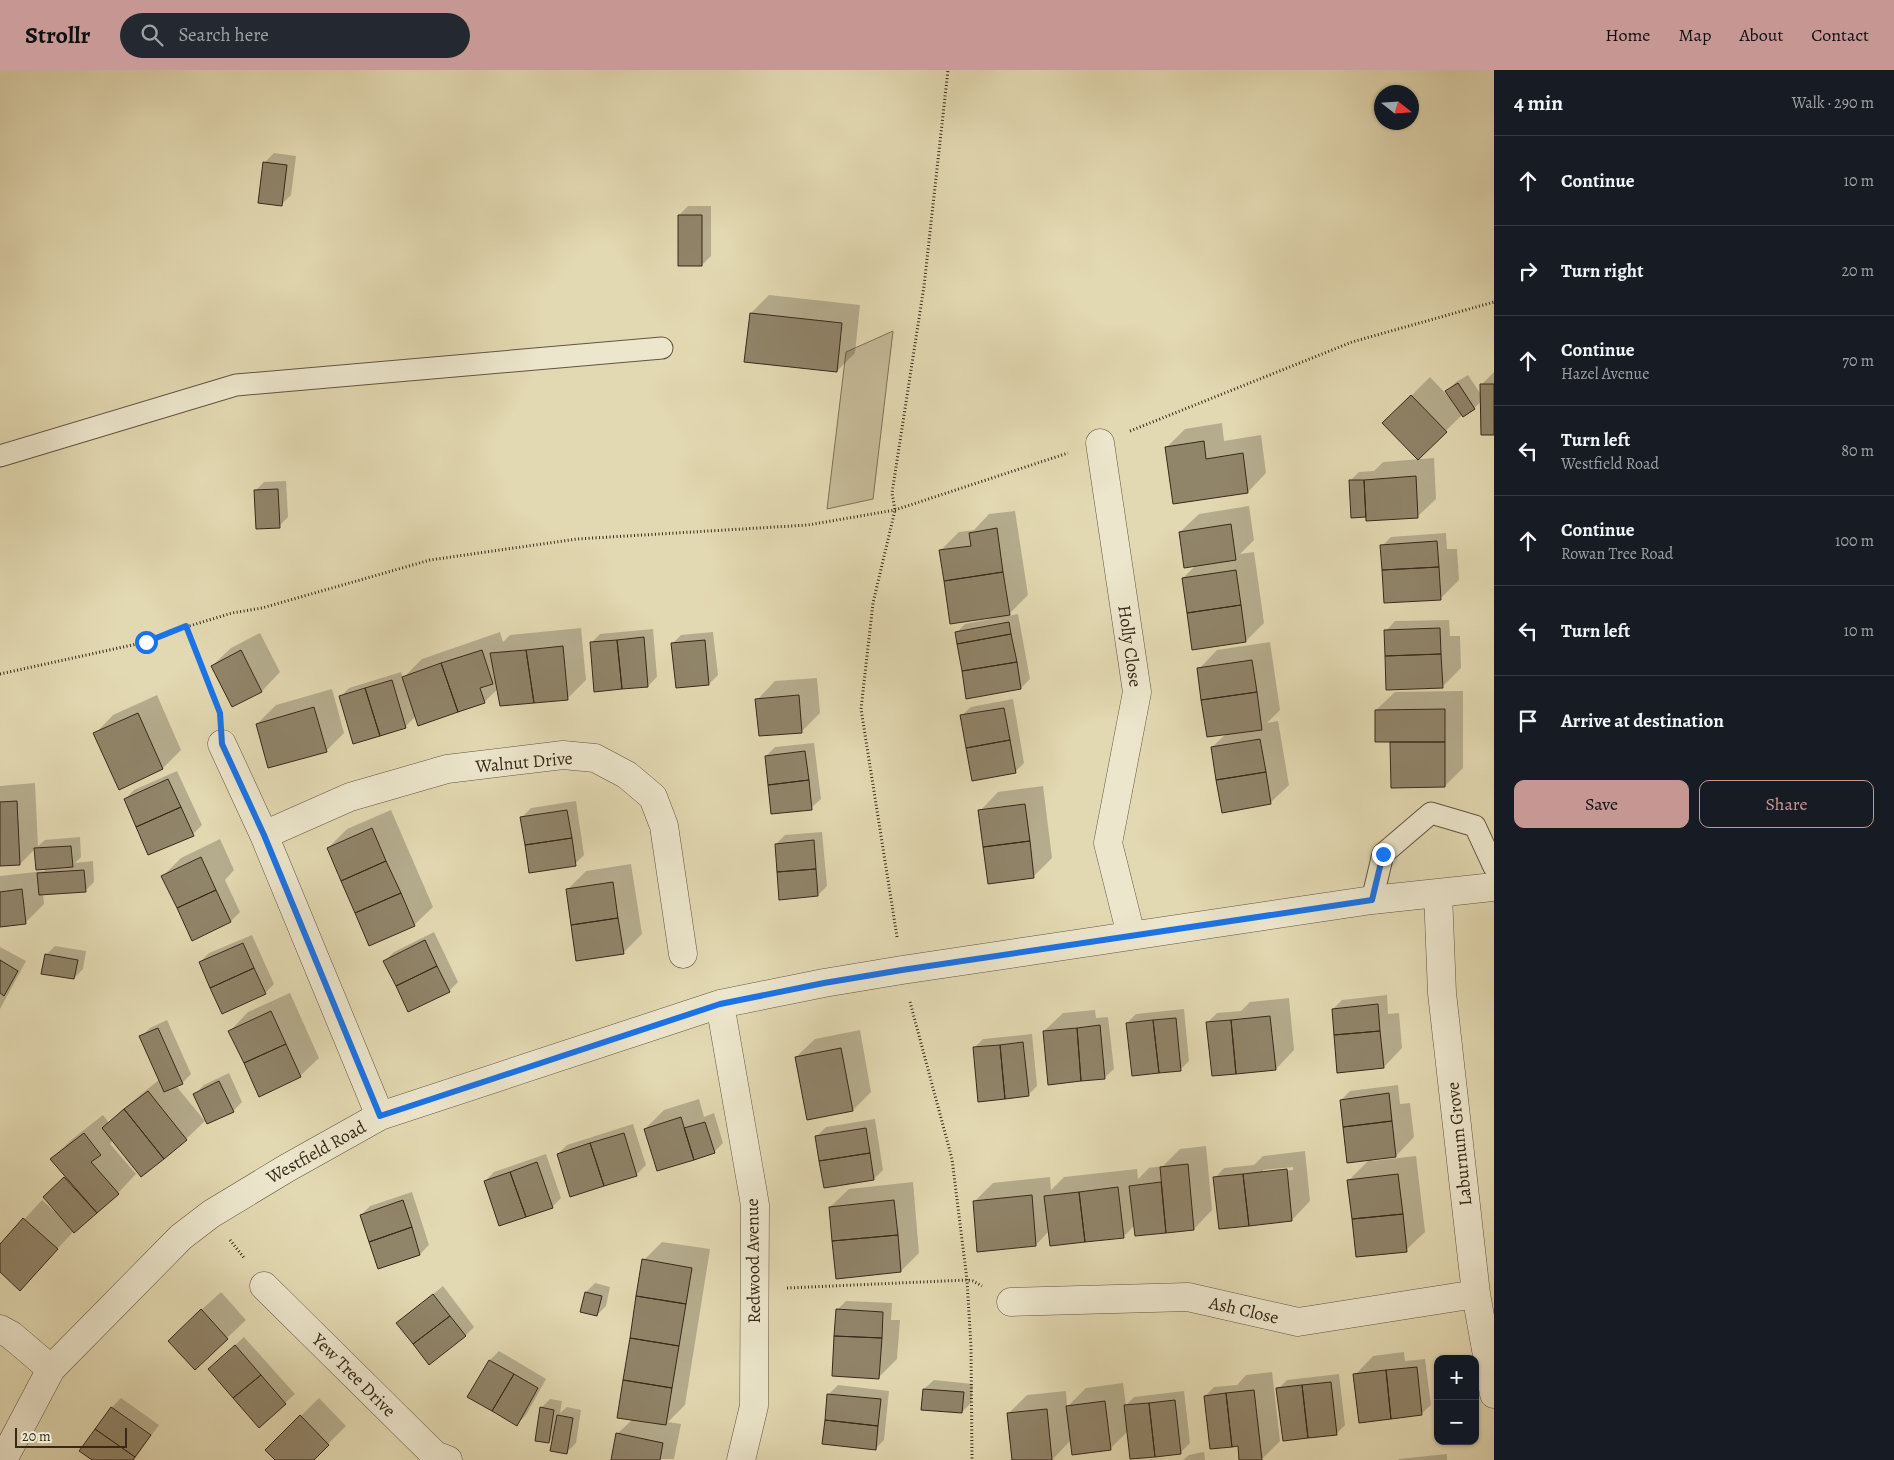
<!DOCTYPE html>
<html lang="en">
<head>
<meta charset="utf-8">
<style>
  body { margin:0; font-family:Alegreya,serif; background:#242831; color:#f1f3f6 }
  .controls { position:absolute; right:15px; bottom:15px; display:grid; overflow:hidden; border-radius:10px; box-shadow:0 1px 4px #0004 }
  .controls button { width:45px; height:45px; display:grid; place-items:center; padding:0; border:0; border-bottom:1px solid #363941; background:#171b24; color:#f1f3f6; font:25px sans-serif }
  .compass { position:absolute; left:1374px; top:15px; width:45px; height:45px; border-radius:50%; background:#171b24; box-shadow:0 1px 4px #0004; rotate:107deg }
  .scale { position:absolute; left:15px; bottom:12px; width:112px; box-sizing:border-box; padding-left:5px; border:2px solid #38281a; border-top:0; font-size:14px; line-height:18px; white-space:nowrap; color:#38281a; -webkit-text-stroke:4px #ece6cc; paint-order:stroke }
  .stop { position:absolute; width:15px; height:15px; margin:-11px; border:4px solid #1a73e8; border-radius:50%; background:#fff }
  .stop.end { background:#1a73e8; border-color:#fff; box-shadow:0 1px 5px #0008 }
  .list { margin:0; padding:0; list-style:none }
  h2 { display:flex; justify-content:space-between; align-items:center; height:65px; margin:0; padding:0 20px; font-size:21px }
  h2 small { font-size:16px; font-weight:400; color:#9ea1a6 }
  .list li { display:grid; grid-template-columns:32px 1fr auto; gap:15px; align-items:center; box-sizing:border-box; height:90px; padding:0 20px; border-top:1px solid #363941 }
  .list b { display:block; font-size:19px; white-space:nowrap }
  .list p { margin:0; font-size:16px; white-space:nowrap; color:#9ea1a6 }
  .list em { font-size:16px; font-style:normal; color:#9ea1a6 }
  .actions { display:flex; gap:10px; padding:15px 20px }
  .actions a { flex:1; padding:11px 0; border:1px solid #c59692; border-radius:10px; text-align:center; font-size:18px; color:#c59692 }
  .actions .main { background:#c59692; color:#111 }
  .icon { flex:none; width:28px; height:28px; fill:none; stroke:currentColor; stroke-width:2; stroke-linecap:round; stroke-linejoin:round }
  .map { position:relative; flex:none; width:1494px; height:1390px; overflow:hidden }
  header { display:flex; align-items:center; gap:30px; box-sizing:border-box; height:70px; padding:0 25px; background:#c59692; color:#111 }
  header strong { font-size:24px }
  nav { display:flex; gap:28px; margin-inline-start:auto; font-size:18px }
  .search { width:350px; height:45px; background:#242831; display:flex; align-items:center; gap:12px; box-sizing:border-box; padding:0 18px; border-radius:28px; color:#9ea1a6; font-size:19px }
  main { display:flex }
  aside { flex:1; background:#171b24 }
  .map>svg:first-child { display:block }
</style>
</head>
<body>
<header>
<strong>Strollr</strong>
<div class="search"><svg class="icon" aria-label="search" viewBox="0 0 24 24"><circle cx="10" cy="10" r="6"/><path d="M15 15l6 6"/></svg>Search here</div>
<nav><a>Home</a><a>Map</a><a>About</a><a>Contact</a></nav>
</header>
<main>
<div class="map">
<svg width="1494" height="1390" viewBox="0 0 1494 1390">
  <rect width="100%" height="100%" fill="#e2d8b1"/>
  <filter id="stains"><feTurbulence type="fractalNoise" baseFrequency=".004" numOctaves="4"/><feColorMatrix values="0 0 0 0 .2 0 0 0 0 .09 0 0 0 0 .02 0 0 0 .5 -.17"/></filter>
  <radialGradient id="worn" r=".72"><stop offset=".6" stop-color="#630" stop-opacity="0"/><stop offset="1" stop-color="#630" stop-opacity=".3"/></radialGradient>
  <path fill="#c5ba97" stroke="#7e7158" d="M893,261L873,429L827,439L846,282Z"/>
  <path fill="#0003" fill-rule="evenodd" d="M274,83L296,86L291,125L282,134L265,92Z
    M688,136H711V186L702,195L679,145Z
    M769,225L860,235L855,283L837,301L751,243Z
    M1494,302V363L1482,331L1474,338L1462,345L1418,388L1384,353L1430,307L1449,327L1447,321L1456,312L1468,305L1482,326L1481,315Z
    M1222,353L1224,371L1261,365L1266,403L1248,422L1167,377L1185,359Z
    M1434,388L1436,429L1417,447L1350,411L1359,402L1374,401L1383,392Z
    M286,411L288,447L279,456L255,421L264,412Z
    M1249,436L1254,470L1240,484L1254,482L1264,553L1246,571L1183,508L1197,494L1180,462L1199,444Z
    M1015,441L1028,525L1007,546L1018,544L1030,609L1021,618L956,563L965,554L990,549V547L940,481L959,462L974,460L989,444Z
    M1446,463L1447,479H1457L1459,510L1440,529L1382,476L1391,467Z
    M1449,550L1450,566H1460L1461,598L1442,617L1386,561L1395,551Z
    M581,558L586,610L567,629L498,619L484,632L416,646L405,657L340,627L349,618L401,602L403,608L422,589L500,562L503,572L510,565Z
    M653,559L657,607L648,616L591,573L600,564Z
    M713,562L718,605L709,614L672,574L681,565Z
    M260,563L280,602L262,621L233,636L212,596L231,578Z
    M1270,572L1280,640L1267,653L1278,651L1289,715L1270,733L1212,677L1226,664L1199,599L1217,580Z
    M817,608L820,643L802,661L757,630L775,611Z
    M332,619L344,663L326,681L257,654L276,635Z
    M1463,621V698L1445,716L1391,671L1376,640L1395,622Z
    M157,625L181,680L163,698L95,664L113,645Z
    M1013,629L1024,693L1015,702L961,646L971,637Z
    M814,673L821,729L811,738L766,686L775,677Z
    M177,701L202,755L193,764L125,729L134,720Z
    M35,713L38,776L45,770L80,767L81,787L75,793L93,791L94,812L85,821L43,823L44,834L25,853L0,856V806L45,801L36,778L20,794L0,795V716Z
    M1043,716L1052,788L1034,806L980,741L998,722Z
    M576,731L584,785L575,794L522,747L531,738Z
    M391,740L433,837L414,855L328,778L347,759Z
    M822,762L827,816L818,825L776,774L785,765Z
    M220,769L234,800L225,810L240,842L231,851L193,869L163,806L181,788Z
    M631,794L642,864L623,883L567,820L586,801Z
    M434,862L458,912L449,921L385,891L394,882Z
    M252,865L274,914L265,923L200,892L209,883Z
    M55,876L86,881L83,899L74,908L46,885Z
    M0,877L26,891L0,939Z
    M290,923L319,988L300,1006L230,961L248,942Z
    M1387,925L1388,944L1399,943L1402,978L1384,997L1333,939L1342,930Z
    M1289,928L1294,980L1276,999L1208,952L1217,943L1241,941L1250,932Z
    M1184,939L1189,991L1180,1000L1127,953L1136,944Z
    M1095,940L1096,948L1108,947L1114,999L1104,1008L1044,961L1063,943Z
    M167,950L191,1004L182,1013L176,1016L205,1051L186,1069L113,1070L110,1074L136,1104L118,1123L74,1161L20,1219L0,1201V1176L42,1130L55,1142L56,1141L53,1118L66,1106L52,1089L70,1071L103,1045L109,1053L122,1040L160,1009L141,967L150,958Z
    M860,960L871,1022L853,1040L796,987L815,969Z
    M1032,964L1037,1016L1028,1025L974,978L983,969Z
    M229,1003L242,1032L233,1041L195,1024L204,1015Z
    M1398,1015L1400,1034L1410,1033L1414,1067L1396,1086L1372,1089V1091L1416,1086L1425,1162L1406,1180L1349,1110L1370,1089L1341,1030L1350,1021Z
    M699,1029L704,1047L714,1043L723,1073L714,1082L645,1059L664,1040Z
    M875,1049L883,1100L874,1109L825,1116L817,1066L826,1057Z
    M633,1054L646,1095L637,1104L571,1126L558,1084L567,1075Z
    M1206,1076L1212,1140L1194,1159L1136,1165L1135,1155L1123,1167L1049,1161L1036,1175L974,1132L993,1113L1050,1107L1051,1120L1064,1107L1137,1099L1138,1109L1149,1098L1163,1096L1180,1079Z
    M1305,1081L1310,1131L1292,1150L1215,1108L1224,1098L1254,1095L1263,1086ZM1293,1097V1100L1263,1103V1100Z
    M546,1084L561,1128L552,1137L485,1111L494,1102Z
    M913,1112L919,1183L901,1201L830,1137L849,1119Z
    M412,1122L429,1175L420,1184L379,1197L361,1145L370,1136Z
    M662,1172L710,1179L685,1335L668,1352L681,1354L674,1389L612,1390L617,1364L633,1349L644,1190Z
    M595,1213L610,1217L606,1236L597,1245L586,1222Z
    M443,1216L474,1257L465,1266L398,1253Z
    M221,1222L246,1250L195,1298L188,1252Z
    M846,1231L892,1233L891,1250H900L897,1289L879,1307L837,1240Z
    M244,1267L295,1324L259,1356L209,1299Z
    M499,1281L546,1309L526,1345L517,1354L469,1327L490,1290Z
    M1404,1282L1405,1291L1425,1289L1431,1335L1421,1344L1355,1305L1373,1286Z
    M1272,1302L1280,1371L1261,1390H1241L1239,1374L1205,1326L1214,1317L1237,1315L1246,1305Z
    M1339,1304L1345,1355L1336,1364L1278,1319L1287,1310Z
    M934,1310L973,1314L971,1333L962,1342L923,1338L924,1319Z
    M1123,1313L1126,1335L1134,1327L1184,1321L1190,1373L1181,1382L1128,1361L1110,1379L1071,1370L1052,1390H1013L1008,1344L1027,1325L1066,1321L1067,1337L1086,1318Z
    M838,1315L889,1321L884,1370L875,1379L829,1324Z
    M121,1328L159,1355L134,1390H94L81,1381L112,1337Z
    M319,1328L346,1356L312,1390H276L267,1380Z
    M550,1329L562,1331L560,1343L567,1337L581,1340L576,1373L567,1382L554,1366L549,1372L541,1338Z
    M1204,1382L1205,1390H1183L1189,1385Z
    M1447,1384V1390H1398L1399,1389Z"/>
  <path fill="#908469" stroke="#38281a" d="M263,92L287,95L282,136L258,133Z
    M678,145H702V196H678Z
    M750,243L842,253L837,302L744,292Z
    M1458,313L1475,339L1463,347L1445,321Z
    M1480,314H1494V365H1481Z
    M1411,325L1447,362L1418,390L1382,353Z
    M1204,371L1206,389L1243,383L1248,423L1173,434L1165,377Z
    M1416,406L1418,448L1366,451L1364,410Z
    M1349,410H1364L1366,447L1351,448Z
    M278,419L280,458L256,459L254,420Z
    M1231,454L1236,490L1184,498L1179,462Z
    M997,458L1003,502L944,511L939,480L971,476L969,463Z
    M1437,471L1439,497L1382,500L1380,475Z
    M1439,497L1441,530L1384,533L1382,500Z
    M1236,500L1241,535L1187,543L1182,508Z
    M1003,502L1010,545L950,554L944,511Z
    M1241,535L1246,572L1192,580L1187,543Z
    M1009,552L1011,564L957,574L955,562Z
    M1440,558L1441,584L1385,586L1384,560Z
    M1011,564L1017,592L962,601L957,574Z
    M644,567L648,617L622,619L617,570Z
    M617,570L622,619L594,622L590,572Z
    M705,570L709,615L676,618L671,573Z
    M563,576L568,630L534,633L526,580Z
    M241,580L262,622L232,637L211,596Z
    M482,580L493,614L480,618L485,633L458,642L441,593Z
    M526,580L534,633L500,636L490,583Z
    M1441,584L1443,618L1386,620L1385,586Z
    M1252,590L1257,622L1201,630L1197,598Z
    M1017,592L1021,619L966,629L962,601Z
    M441,593L458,642L418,656L402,607Z
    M392,610L406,658L380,666L365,618Z
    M365,618L380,666L353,674L339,626Z
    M1257,622L1262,660L1207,667L1201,630Z
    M799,625L802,663L759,666L755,629Z
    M314,637L327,682L268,698L256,654Z
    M1004,638L1010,670L966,678L960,645Z
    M1445,639V672H1375V640Z
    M138,643L163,699L119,720L93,663Z
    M1260,669L1266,702L1216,710L1211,677Z
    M1010,670L1016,703L972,711L966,678Z
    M1390,672H1445V717L1391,718Z
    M805,681L809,710L768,715L765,686Z
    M1266,702L1271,734L1222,743L1216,710Z
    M168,709L181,737L136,757L124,729Z
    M809,710L812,740L771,744L768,715Z
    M17,731L20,795L0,796V732Z
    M1025,734L1030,771L983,777L978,740Z
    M181,737L194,766L148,785L136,757Z
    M567,740L572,768L525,775L520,747Z
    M372,758L386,791L341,811L327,778Z
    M572,768L576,796L529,803L525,775Z
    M814,770L816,799L777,802L775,774Z
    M1030,771L1034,808L988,814L983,777Z
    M71,776L73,797L36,800L34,778Z
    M201,787L216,820L177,838L161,806Z
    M386,791L401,823L355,843L341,811Z
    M816,799L818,826L779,830L777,802Z
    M84,800L86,822L39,825L37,803Z
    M613,812L618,848L571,855L566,819Z
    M22,819L26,854L0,857V822Z
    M216,820L231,852L192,871L177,838Z
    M401,823L415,856L369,876L355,843Z
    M618,848L624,884L576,891L571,855Z
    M425,870L437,896L396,916L383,891Z
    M243,873L254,898L210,918L199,892Z
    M45,884L78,890L74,909L41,904Z
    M0,890L18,901L4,926L0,923Z
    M437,896L450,922L408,942L396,916Z
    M254,898L266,924L222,944L210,918Z
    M1378,934L1380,961L1334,965L1332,939Z
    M271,941L286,974L244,993L228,961Z
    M1270,946L1276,1000L1236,1004L1231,950Z
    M1176,948L1181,1001L1159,1003L1153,950Z
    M1153,950L1159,1003L1132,1006L1126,953Z
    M1231,950L1236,1004L1212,1006L1206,952Z
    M1100,955L1105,1009L1081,1011L1077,958Z
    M158,958L183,1014L164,1022L139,966Z
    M1077,958L1081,1011L1048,1015L1043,961Z
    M1380,961L1384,998L1337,1003L1334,965Z
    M1023,972L1029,1026L1005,1029L1000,975Z
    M286,974L301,1007L259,1027L244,993Z
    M1000,975L1005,1029L978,1032L973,977Z
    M841,978L853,1041L807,1050L795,987Z
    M219,1011L234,1042L207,1054L193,1024Z
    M148,1021L187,1070L164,1089L124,1039Z
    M1389,1023L1392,1051L1343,1057L1340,1030Z
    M124,1039L164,1089L141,1107L102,1058Z
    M681,1047L694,1090L657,1101L644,1059Z
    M1392,1051L1396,1087L1347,1093L1343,1057Z
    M705,1052L715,1083L694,1090L684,1058Z
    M866,1058L870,1083L819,1091L815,1066Z
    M84,1063L101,1085L91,1092L119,1124L97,1143L50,1089Z
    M624,1063L637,1106L604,1116L590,1073Z
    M590,1073L604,1116L570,1127L557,1084Z
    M870,1083L874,1110L824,1118L819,1091Z
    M537,1092L553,1138L526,1147L510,1102Z
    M1188,1094L1194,1160L1166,1163L1160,1097Z
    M1287,1099L1292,1151L1249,1156L1243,1104Z
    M510,1102L526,1147L499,1156L484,1111Z
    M1243,1104L1249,1156L1219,1159L1213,1107Z
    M1398,1104L1403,1144L1352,1149L1347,1110Z
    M64,1107L97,1143L74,1163L43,1127Z
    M1161,1112L1166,1163L1135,1166L1129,1116Z
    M1118,1117L1124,1168L1085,1172L1079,1122Z
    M1079,1122L1085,1172L1050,1176L1044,1126Z
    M1032,1125L1036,1176L977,1182L973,1131Z
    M403,1130L412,1157L369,1172L360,1145Z
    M894,1130L898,1165L832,1171L829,1137Z
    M1403,1144L1407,1182L1356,1187L1352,1149Z
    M23,1148L58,1179L20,1221L0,1202V1174Z
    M412,1157L420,1185L378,1199L369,1172Z
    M898,1165L901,1202L836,1209L832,1171Z
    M642,1189L692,1198L686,1234L636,1226Z
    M585,1222L602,1226L597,1246L580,1242Z
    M433,1224L450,1246L413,1274L396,1253Z
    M636,1226L686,1234L679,1276L630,1268Z
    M201,1239L228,1269L195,1300L168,1271Z
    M836,1239L883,1242L882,1268L834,1266Z
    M450,1246L466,1266L429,1295L413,1274Z
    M834,1266L882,1268L879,1309L832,1306Z
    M630,1268L679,1276L672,1318L623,1310Z
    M235,1275L261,1305L233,1328L208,1299Z
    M489,1290L514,1304L492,1341L467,1327Z
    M1417,1297L1422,1345L1391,1349L1386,1300Z
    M1386,1300L1391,1349L1359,1353L1353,1304Z
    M514,1304L538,1318L517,1356L492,1341Z
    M261,1305L286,1334L259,1358L233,1328Z
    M623,1310L672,1318L666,1355L617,1348Z
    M1331,1312L1337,1365L1308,1368L1302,1315Z
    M1302,1315L1308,1368L1283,1371L1276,1318Z
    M923,1319L964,1322L962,1343L921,1340Z
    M1254,1320L1262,1390H1239L1238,1376L1232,1377L1226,1323Z
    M1226,1323L1232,1377L1210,1379L1204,1326Z
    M827,1324L881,1329L878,1356L825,1350Z
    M1175,1330L1181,1384L1155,1387L1149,1333Z
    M1105,1331L1111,1380L1072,1385L1066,1336Z
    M1149,1333L1155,1387L1130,1389L1124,1335Z
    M111,1337L151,1365L135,1387L95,1359Z
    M540,1337L554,1340L549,1373L535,1371Z
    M1047,1339L1052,1390H1012L1007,1343Z
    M300,1345L329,1375L314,1390H275L265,1380Z
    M557,1345L573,1348L567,1384L550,1381Z
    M825,1350L878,1356L876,1380L822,1374Z
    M95,1359L135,1387L133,1390H92L79,1381Z
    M616,1363L663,1373L660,1390H611Z"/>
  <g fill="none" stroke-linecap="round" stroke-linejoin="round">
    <g stroke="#625440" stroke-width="23">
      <path id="lane" d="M0,386L236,315L662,278
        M1372,830L1383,784L1431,743L1475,756L1494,797"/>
    </g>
    <g stroke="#625440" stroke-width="29">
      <path id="street" d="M1100,373L1137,622L1108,773L1131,865
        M222,674L264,765L380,1046
        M264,765L350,727L447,699L563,685L595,688L627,705L653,727L664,756L683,884
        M1438,823L1442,923L1476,1224L1494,1324
        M720,934L755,1135L754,1336L741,1390
        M264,1216L435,1385L448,1390
        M1011,1232L1188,1227L1298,1252L1476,1224
        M0,1259L11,1265L51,1299
        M3,1390L51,1299L181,1167L211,1144L287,1098L380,1046L720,934L824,913L902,900L1372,830L1494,817"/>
    </g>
    <path stroke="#38281a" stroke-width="3" stroke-dasharray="1 2.5" stroke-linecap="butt" d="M1130,361L1352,272L1494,232
      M186,557L219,641
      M0,604L146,572L186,557L232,543L262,538L430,490L577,469L808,455L895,440L1068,383
      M897,867L861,639L873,533L895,440L892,423L924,216L948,0
      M910,932L952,1089L967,1210L971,1277L972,1390
      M230,1170L245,1189
      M787,1218L967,1210L973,1211L982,1216"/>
    <use href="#lane" stroke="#ece6cc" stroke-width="21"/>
    <use href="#street" stroke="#ece6cc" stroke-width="28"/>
  </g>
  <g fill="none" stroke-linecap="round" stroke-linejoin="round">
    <path stroke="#1a73e8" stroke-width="6" d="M146,572L186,556L220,643L222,674L264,765L380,1046L720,934L824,913L902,900L1372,830L1383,784"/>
  </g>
  <g text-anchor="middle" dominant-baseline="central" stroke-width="4" stroke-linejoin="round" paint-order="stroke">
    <g font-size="18" fill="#38281a" stroke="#ece6cc">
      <text transform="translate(1130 576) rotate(82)">Holly Close</text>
      <text transform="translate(524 692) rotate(-5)">Walnut Drive</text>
      <text transform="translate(1459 1074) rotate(-96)">Laburnum Grove</text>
      <text transform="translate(316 1082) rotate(-29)">Westfield Road</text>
      <text transform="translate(753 1191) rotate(-91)">Redwood Avenue</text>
      <text transform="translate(1244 1240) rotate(13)">Ash Close</text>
      <text transform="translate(354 1305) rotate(45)">Yew Tree Drive</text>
    </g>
  </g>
  <rect width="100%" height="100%" filter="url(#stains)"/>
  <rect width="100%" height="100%" fill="url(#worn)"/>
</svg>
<div class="controls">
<button>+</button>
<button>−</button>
</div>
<svg class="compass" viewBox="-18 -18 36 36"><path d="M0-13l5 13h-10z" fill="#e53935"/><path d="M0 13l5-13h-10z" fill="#9ea1a6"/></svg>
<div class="scale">20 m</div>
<div class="stop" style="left:146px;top:572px"></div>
<div class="stop end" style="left:1383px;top:784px"></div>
</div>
<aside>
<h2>4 min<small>Walk · 290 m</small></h2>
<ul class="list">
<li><svg class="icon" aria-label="ahead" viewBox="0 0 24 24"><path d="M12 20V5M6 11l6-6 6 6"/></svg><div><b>Continue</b></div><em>10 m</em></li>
<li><svg class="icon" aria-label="right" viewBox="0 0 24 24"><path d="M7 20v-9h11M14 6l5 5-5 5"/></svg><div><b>Turn right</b></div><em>20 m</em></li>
<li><svg class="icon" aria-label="ahead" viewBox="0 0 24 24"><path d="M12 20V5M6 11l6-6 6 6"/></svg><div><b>Continue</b><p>Hazel Avenue</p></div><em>70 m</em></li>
<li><svg class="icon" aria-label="left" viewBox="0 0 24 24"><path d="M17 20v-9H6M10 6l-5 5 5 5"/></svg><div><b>Turn left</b><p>Westfield Road</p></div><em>80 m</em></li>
<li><svg class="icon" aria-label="ahead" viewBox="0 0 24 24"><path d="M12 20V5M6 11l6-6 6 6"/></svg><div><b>Continue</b><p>Rowan Tree Road</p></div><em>100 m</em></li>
<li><svg class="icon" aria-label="left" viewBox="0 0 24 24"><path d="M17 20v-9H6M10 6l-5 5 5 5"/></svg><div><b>Turn left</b></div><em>10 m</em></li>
<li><svg class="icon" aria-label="arrive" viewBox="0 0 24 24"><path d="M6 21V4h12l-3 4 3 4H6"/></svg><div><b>Arrive at destination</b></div></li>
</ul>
<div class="actions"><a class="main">Save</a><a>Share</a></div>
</aside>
</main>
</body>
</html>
